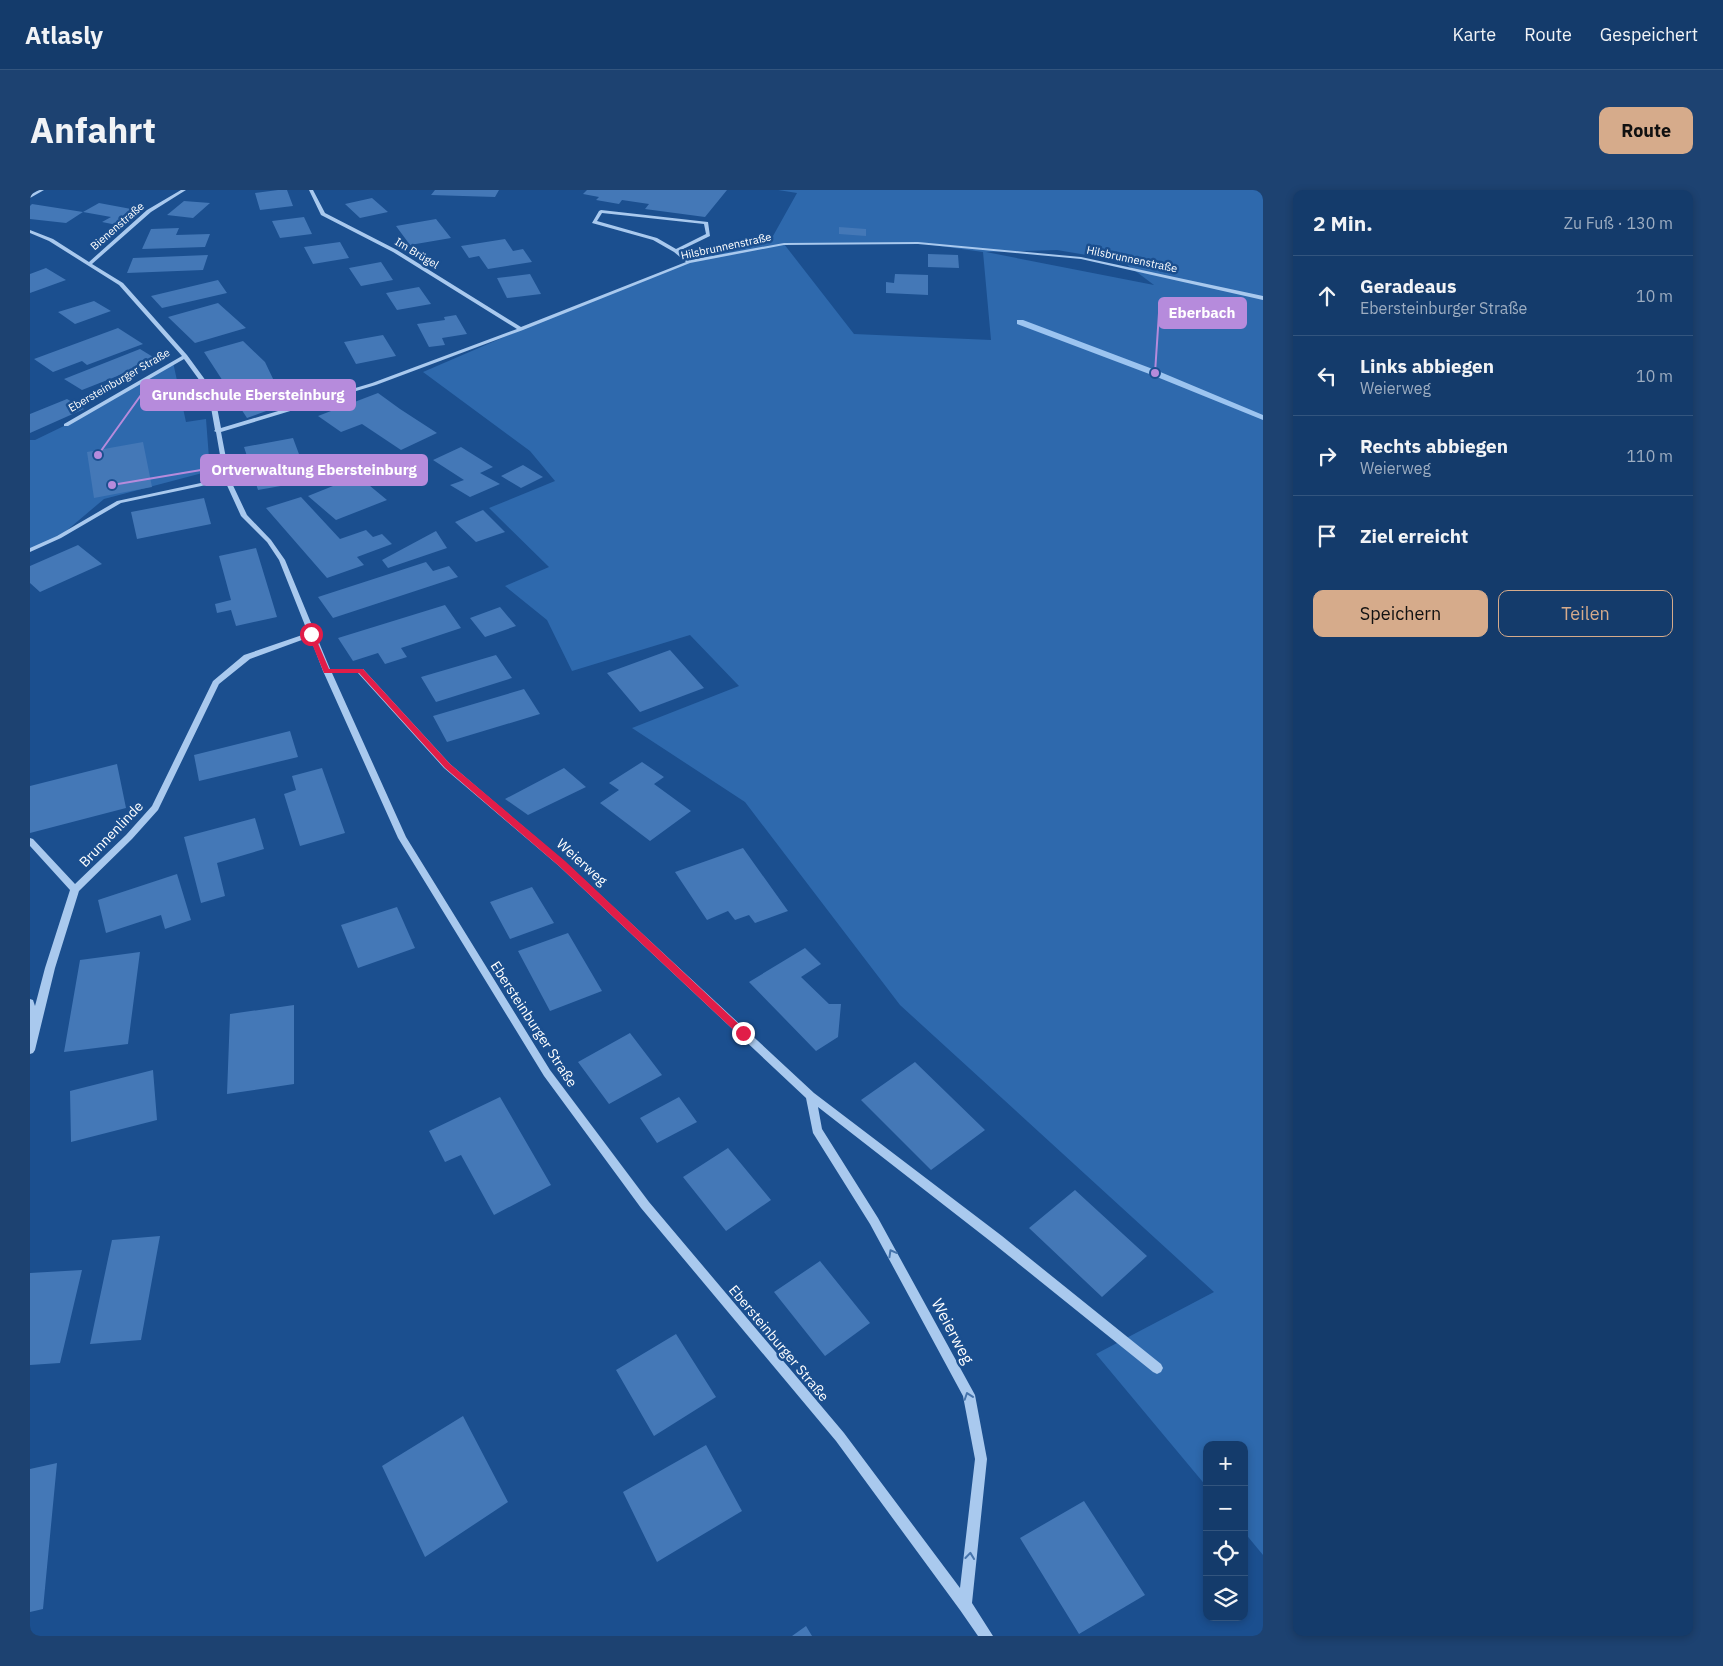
<!DOCTYPE html>
<html lang="de">
<head>
<meta charset="utf-8">
<style>
  body { margin:0; font-family:"IBM Plex Sans",sans-serif; background:#1d4271; color:#f1f3f6 }
  .controls { position:absolute; right:15px; bottom:15px; display:grid; overflow:hidden; border-radius:10px; box-shadow:0 2px 8px #0003 }
  .controls button { width:45px; height:45px; display:grid; place-items:center; padding:0; border:0; border-bottom:1px solid #33557e; background:#143b6b; color:#f1f3f6; font:25px sans-serif }
  .stop { position:absolute; width:15px; height:15px; margin:-11px; border:4px solid #e11d48; border-radius:50%; background:#fff }
  .stop.end { background:#e11d48; border-color:#fff; box-shadow:0 1px 5px #0008 }
  .list { margin:0; padding:0; list-style:none }
  h2 { display:flex; justify-content:space-between; align-items:center; height:65px; margin:0; padding:0 20px; font-size:21px }
  h2 small { font-size:16px; font-weight:400; color:#9dadc1 }
  .list li { display:grid; grid-template-columns:32px 1fr auto; gap:15px; align-items:center; box-sizing:border-box; height:80px; padding:0 20px; border-top:1px solid #33557e }
  .list b { display:block; font-size:19px; white-space:nowrap }
  .list p { margin:0; font-size:16px; white-space:nowrap; color:#9dadc1 }
  .list em { font-size:16px; font-style:normal; color:#9dadc1 }
  .actions { display:flex; gap:10px; padding:15px 20px }
  .actions a { flex:1; padding:11px 0; border:1px solid #d6ab8b; border-radius:10px; text-align:center; font-size:18px; color:#d6ab8b }
  .actions .main { background:#d6ab8b; color:#111 }
  .icon { flex:none; width:28px; height:28px; fill:none; stroke:currentColor; stroke-width:2; stroke-linecap:round; stroke-linejoin:round }
  .map { position:relative; flex:none; width:1233px; height:1446px; overflow:hidden; border-radius:10px }
  header { display:flex; align-items:center; gap:30px; box-sizing:border-box; height:70px; padding:0 25px; background:#143b6b; border-bottom:1px solid #33557e }
  header strong { font-size:24px }
  nav { display:flex; gap:28px; margin-inline-start:auto; font-size:18px }
  .intro { display:flex; align-items:center; justify-content:space-between; box-sizing:border-box; height:120px; padding:0 30px }
  h1 { margin:0; font-size:35px }
  .button { padding:12px 22px; border-radius:10px; background:#d6ab8b; color:#111; font-size:18px; font-weight:700 }
  main { display:flex; gap:30px; padding:0 30px }
  aside { flex:1; background:#143b6b; border-radius:10px; box-shadow:0 2px 8px #0003 }
  .map>svg:first-child { display:block }
</style>
</head>
<body>
<header>
<strong>Atlasly</strong>
<nav><a>Karte</a><a>Route</a><a>Gespeichert</a></nav>
</header>
<div class="intro"><h1>Anfahrt</h1><a class="button">Route</a></div>
<main>
<div class="map">
<svg width="1233" height="1446" viewBox="0 0 1233 1446">
  <rect width="100%" height="100%" fill="#1b4f8f"/>
  <path fill="#2e69ad" fill-rule="evenodd" d="M748,0H1233V1365L1214,1342V1255H1177V1297L1066,1164L1184,1102L870,815L715,612L602,538L709,496L660,445L542,481L517,430L475,396L519,377L459,318L525,291L500,261L393,182L523,126L659,72L743,46L767,3ZM888,53L953,62L961,150L824,144L754,54ZM1027,60L1092,71L1124,95L956,62Z
    M143,172L156,232L176,229L180,281L74,309L29,347L0,360V250H5L36,235Z"/>
  <g fill="none" stroke-linecap="round" stroke-linejoin="round">
    <path fill="#9cc4f0" fill-rule="evenodd" d="M987,130H993L1128,181L1233,225V230L1122,185L987,134Z"/>
  </g>
  <path fill="#4478b7" d="M248,0H257L263,16L230,20L225,3Z
    M405,0H469L465,7L401,5Z
    M557,0H697L675,27L615,19L619,14L592,10L589,14L566,10L569,7L553,4Z
    M342,8L358,22L330,28L315,14Z
    M154,11L180,13L163,28L137,25Z
    M69,13L112,21L87,35L72,32L81,27L53,22L36,33L0,29V16L2,14L53,22Z
    M274,27L282,44L250,48L242,31Z
    M406,29L421,48L380,55L366,36Z
    M809,37L836,39V46L809,44Z
    M149,38L146,45L180,44L175,57L112,59L121,39Z
    M475,49L483,61L493,59L502,72L458,79L449,66L439,68L431,56Z
    M310,52L319,68L283,74L274,57Z
    M898,64L928,65L929,78L898,77Z
    M178,65L173,80L97,83L103,68Z
    M351,72L363,90L331,96L319,78Z
    M16,78L36,90L0,103V84Z
    M500,84L511,104L477,108L467,88Z
    M865,84L898,85V105L856,103V92L864,93Z
    M188,90L197,103L132,118L121,106Z
    M389,97L401,114L367,120L356,103Z
    M64,111L81,121L45,134L28,122Z
    M188,113L216,138L165,153L138,127Z
    M426,125L437,144L412,148L415,155L399,157L387,134L415,130L414,127Z
    M88,138L113,154L57,175L52,171L23,182L4,169Z
    M353,145L366,166L326,174L314,152Z
    M213,151L235,172L255,214L217,228L174,162Z
    M110,159L128,170L52,200L34,189Z
    M348,203L370,219L407,243L371,260L332,234L311,242L288,226Z
    M37,209L54,219L0,243V224Z
    M263,248L279,291L228,300L214,257Z
    M113,252L122,297L64,308L57,262Z
    M431,257L463,277L450,283L470,294L440,307L420,295L434,290L403,270Z
    M493,275L513,287L491,298L471,286Z
    M328,286L357,310L306,330L278,306Z
    M271,307L310,349L336,340L343,347L352,344L362,354L327,367L334,375L297,388L236,318Z
    M174,308L181,334L107,349L101,322Z
    M453,320L475,342L446,352L425,332Z
    M406,341L417,358L358,378L352,370Z
    M48,355L72,374L10,402L0,393V376Z
    M226,358L247,427L206,436L201,420L187,423L185,414L201,410L189,366Z
    M396,372L403,381L419,376L428,387L303,428L288,407Z
    M415,415L431,438L371,458L377,467L355,474L348,463L323,471L308,448Z
    M470,417L486,436L455,447L440,428Z
    M640,460L674,498L610,522L577,483Z
    M466,465L482,488L406,512L391,487Z
    M494,499L510,524L417,552L403,526Z
    M260,541L268,567L169,591L164,565Z
    M612,572L634,587L624,594L661,621L620,651L570,613L589,600L579,593Z
    M87,574L96,618L0,643V596Z
    M292,578L315,643L270,656L254,604L266,600L262,586Z
    M534,578L556,597L498,625L475,609Z
    M225,628L234,659L187,673L195,706L171,713L154,647Z
    M713,658L758,721L725,733L719,725L705,730L698,721L677,730L645,682Z
    M147,684L161,730L135,739L131,725L76,743L68,710Z
    M502,697L524,733L480,749L460,712Z
    M367,717L385,758L328,778L311,735Z
    M538,743L572,801L520,821L488,761Z
    M775,758L791,774L771,787L799,814H811L808,847L786,861L719,792Z
    M110,762L98,854L34,862L50,770Z
    M264,815V894L197,904L200,824Z
    M600,843L632,885L579,914L548,872Z
    M885,872L955,940L901,980L831,910Z
    M123,880L127,930L41,952L40,901Z
    M470,907L521,995L464,1025L431,965L415,972L399,941Z
    M649,907L667,932L627,953L610,928Z
    M698,958L741,1010L696,1041L653,987Z
    M1045,1000L1117,1066L1072,1107L999,1038Z
    M130,1046L111,1150L60,1154L82,1050Z
    M790,1071L840,1133L795,1166L744,1102Z
    M52,1080L30,1173L0,1175V1083Z
    M646,1144L686,1207L624,1246L586,1180Z
    M433,1226L478,1312L395,1367L352,1276Z
    M676,1255L712,1321L627,1372L593,1302Z
    M27,1273L13,1419L0,1422V1279Z
    M1054,1311L1115,1405L1049,1444L990,1348Z
    M776,1436L782,1446H762Z"/>
  <g fill="none" stroke-linecap="round" stroke-linejoin="round">
    <path fill="#a9c9ee" fill-rule="evenodd" d="M9,0H14L0,8V5Z
      M151,0H156L121,22L62,74L93,93L157,165L176,191L186,212L191,238L342,193L487,139L363,62L291,25L279,0H283L295,23L367,60L491,137L656,72L644,62L623,50L562,33L569,21L571,20L678,32L680,46L649,61L660,70L754,53L888,52L1051,67L1233,106V110L1051,69L888,54L754,55L660,73L493,140L346,195L191,242L200,289L217,325L241,350L255,370L300,479H333L420,574L535,672L784,903L972,1046L1131,1174L1133,1178L1131,1182L1127,1184L1123,1182L964,1054L788,917L792,939L848,1028L945,1205L957,1269L942,1413L963,1446H948L930,1420L806,1251L611,1018L514,886L368,648L293,481L280,447L220,469L189,494L128,620L102,649L49,701L25,778L5,860L3,863L0,864V809L3,810L5,816L15,778L40,700L0,656V648L3,649L45,694L96,645L122,616L183,491L214,465L278,443L249,370L237,352L211,326L195,291L91,313L31,348L0,362V358L27,346L87,311L194,288L186,242L184,241L185,240L180,212L170,191L154,169L38,236H34V234L152,166L89,95L19,51L0,43V40L23,49L59,72L117,20ZM572,23L674,34L676,44L646,59L627,48L567,31ZM302,483H328L414,578L529,676L776,908L783,943L840,1034L933,1206L945,1269L930,1398L814,1243L619,1012L520,880L376,647Z"/>
  </g>
  <defs><path id="oneway-chevron" d="M-2-3.5L2.5 0L-2 3.5" fill="none" stroke-width="1.6" stroke-linecap="round" stroke-linejoin="round" transform="scale(1.25)"/></defs>
  <g stroke="#4674ac">
    <use href="#oneway-chevron" transform="translate(862 1063) rotate(-119)"/>
    <use href="#oneway-chevron" transform="translate(938 1206) rotate(-109)"/>
    <use href="#oneway-chevron" transform="translate(940 1366) rotate(-84)"/>
  </g>
  <path fill="#e11d48" d="M281,442L284,444L299,479H333L420,574L535,671L716,841V846H710L529,676L415,578L329,483H294L278,444Z"/>
  <g text-anchor="middle" dominant-baseline="central" stroke-width="5" stroke-linejoin="round" paint-order="stroke">
    <g font-size="11" fill="#fff" stroke="#1b4f8f">
      <text transform="translate(87 36) rotate(-41)">Bienenstraße</text>
      <text transform="translate(696 56) rotate(-12)">Hilsbrunnenstraße</text>
      <text transform="translate(387 63) rotate(31)">Im Brügel</text>
      <text transform="translate(1102 69) rotate(12)">Hilsbrunnenstraße</text>
      <text transform="translate(89 190) rotate(-30)">Ebersteinburger Straße</text>
    </g>
    <g font-size="14" fill="#fff" stroke="#1b4f8f">
      <text transform="translate(81 644) rotate(-46)">Brunnenlinde</text>
      <text transform="translate(552 672) rotate(42)">Weierweg</text>
      <text transform="translate(504 834) rotate(57)">Ebersteinburger Straße</text>
      <text transform="translate(749 1153) rotate(50)">Ebersteinburger Straße</text>
    </g>
    <g font-size="16" fill="#fff" stroke="#1b4f8f">
      <text transform="translate(923 1141) rotate(62)">Weierweg</text>
    </g>
  </g>
  <path fill="none" stroke="#b68bdc" stroke-width="2" d="M1125 183L1129 123M68 265L111 205M82 295L171 280"/>
  <g fill="#b68bdc" stroke="#1b4f8f" stroke-width="2">
    <circle cx="1125" cy="183" r="5"/>
    <circle cx="68" cy="265" r="5"/>
    <circle cx="82" cy="295" r="5"/>
  </g>
  <g fill="#b68bdc" stroke="#b68bdc" stroke-width="2">
    <rect x="1129" y="108" width="87" height="30" rx="5"/>
    <rect x="111" y="190" width="214" height="30" rx="5"/>
    <rect x="171" y="265" width="226" height="30" rx="5"/>
  </g>
  <g font-size="15" text-anchor="middle" font-weight="bold" fill="#fff">
    <text x="1172" y="128">Eberbach</text>
    <text x="218" y="210">Grundschule Ebersteinburg</text>
    <text x="284" y="285">Ortverwaltung Ebersteinburg</text>
  </g>
</svg>
<div class="controls">
<button>+</button>
<button>−</button>
<button><svg class="icon" aria-label="locate" viewBox="0 0 24 24"><circle cx="12" cy="12" r="6"/><path d="M12 2v4M12 18v4M2 12h4M18 12h4"/></svg></button>
<button><svg class="icon" aria-label="layers" viewBox="0 0 24 24"><path d="M12 4l9 5-9 5-9-5zM3 14l9 5 9-5"/></svg></button>
</div>
<div class="stop" style="left:281px;top:444px"></div>
<div class="stop end" style="left:713px;top:843px"></div>
</div>
<aside>
<h2>2 Min.<small>Zu Fuß · 130 m</small></h2>
<ul class="list">
<li><svg class="icon" aria-label="ahead" viewBox="0 0 24 24"><path d="M12 20V5M6 11l6-6 6 6"/></svg><div><b>Geradeaus</b><p>Ebersteinburger Straße</p></div><em>10 m</em></li>
<li><svg class="icon" aria-label="left" viewBox="0 0 24 24"><path d="M17 20v-9H6M10 6l-5 5 5 5"/></svg><div><b>Links abbiegen</b><p>Weierweg</p></div><em>10 m</em></li>
<li><svg class="icon" aria-label="right" viewBox="0 0 24 24"><path d="M7 20v-9h11M14 6l5 5-5 5"/></svg><div><b>Rechts abbiegen</b><p>Weierweg</p></div><em>110 m</em></li>
<li><svg class="icon" aria-label="arrive" viewBox="0 0 24 24"><path d="M6 21V4h12l-3 4 3 4H6"/></svg><div><b>Ziel erreicht</b></div></li>
</ul>
<div class="actions"><a class="main">Speichern</a><a>Teilen</a></div>
</aside>
</main>
</body>
</html>
